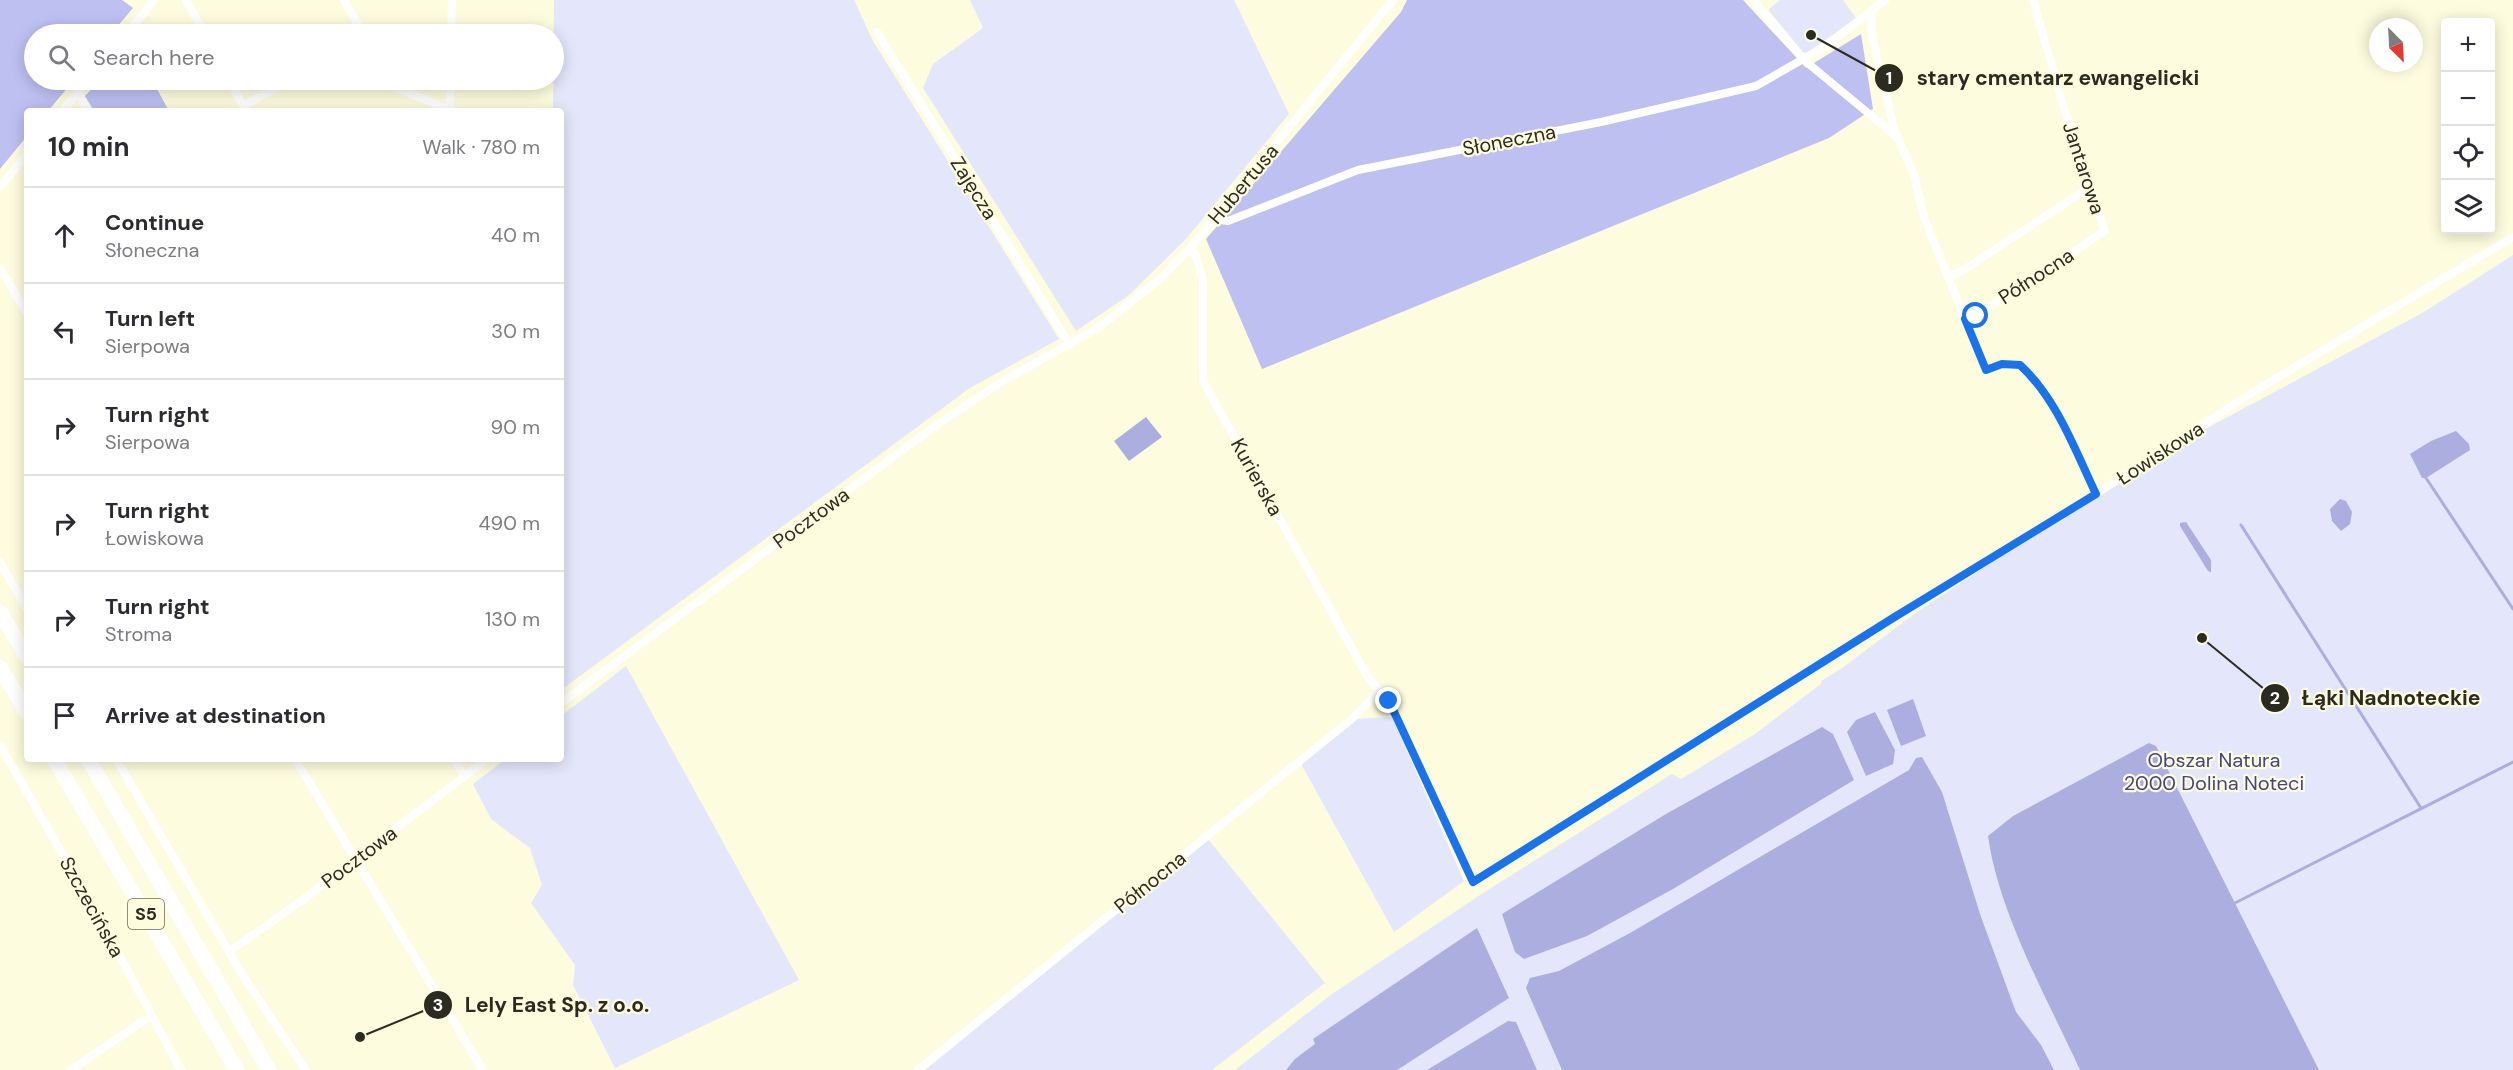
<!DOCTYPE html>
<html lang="en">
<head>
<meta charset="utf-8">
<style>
  body { margin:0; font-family:"DM Sans",sans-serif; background:#f7f7f7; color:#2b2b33 }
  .controls { position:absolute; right:18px; top:18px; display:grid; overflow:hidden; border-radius:6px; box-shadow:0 3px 15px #0003 }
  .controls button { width:54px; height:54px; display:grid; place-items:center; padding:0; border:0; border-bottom:2px solid #e1e1e2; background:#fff; color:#2b2b33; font:30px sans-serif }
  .compass { position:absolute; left:2369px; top:18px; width:54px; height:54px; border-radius:50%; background:#fff; box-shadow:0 3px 15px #0003; rotate:156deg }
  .stop { position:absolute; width:18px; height:18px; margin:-14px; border:4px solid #1a73e8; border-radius:50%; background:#fff }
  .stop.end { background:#1a73e8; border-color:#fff; box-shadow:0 2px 6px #0008 }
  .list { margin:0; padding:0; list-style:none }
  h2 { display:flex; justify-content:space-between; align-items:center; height:78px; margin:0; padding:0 24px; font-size:26px }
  h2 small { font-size:20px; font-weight:400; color:#7c7c81 }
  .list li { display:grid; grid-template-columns:39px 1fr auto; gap:18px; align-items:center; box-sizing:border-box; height:96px; padding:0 24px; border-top:2px solid #e1e1e2 }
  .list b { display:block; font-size:22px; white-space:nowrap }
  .list p { margin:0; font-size:20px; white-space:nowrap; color:#7c7c81 }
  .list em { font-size:20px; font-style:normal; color:#7c7c81 }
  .icon { flex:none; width:33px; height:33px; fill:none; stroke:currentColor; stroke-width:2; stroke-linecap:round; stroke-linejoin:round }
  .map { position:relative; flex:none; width:2513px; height:1070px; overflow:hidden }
  .search { position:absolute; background:#fff; box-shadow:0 3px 15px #0003; left:24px; top:24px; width:540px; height:66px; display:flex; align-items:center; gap:15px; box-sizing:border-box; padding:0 21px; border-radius:33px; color:#7c7c81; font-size:22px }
  .panel { position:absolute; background:#fff; box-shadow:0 3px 15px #0003; left:24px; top:108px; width:540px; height:654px; border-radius:6px }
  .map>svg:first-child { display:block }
</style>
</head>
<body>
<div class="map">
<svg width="2513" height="1070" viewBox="0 0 2513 1070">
  <rect width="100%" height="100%" fill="#fefcde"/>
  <path fill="#e4e6fb" d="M554,0H854L873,41L1059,339L970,388L561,690V111H553Z
    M970,0H1234L1289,114L1186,239L1128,296L1076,331L923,88L933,64L983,28Z
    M1780,0H1843L1856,18L1807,53L1803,52L1770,12L1769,9Z
    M2513,255V1070H1235L1332,994L1483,893L1672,774L1681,779L1755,734L1821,684V681L1842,668L1917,612L2138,465L2424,312Z
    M626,666L799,980L615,1068L573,985L575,965L531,903L542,885L530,848L491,819L473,784L506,759H561V716Z
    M1392,717L1464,881L1394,932L1300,762L1357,719Z
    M1208,839L1325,983L1212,1070H925Z"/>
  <path fill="#bdc0f1" d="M0,0H122L133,8L111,34H34V80H74L48,111H27V136L0,169Z
    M1407,0H1743L1806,68L1861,34L1873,109L1829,138L1262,369L1206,239L1401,12Z
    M100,80H152L169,111H94L85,96Z"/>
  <path fill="#abaede" d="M1146,417L1162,437L1129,461L1114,441Z
    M2456,431L2469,444L2470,450L2426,478H2422L2410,454L2431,441Z
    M2340,499L2346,501L2352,512L2350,524L2341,531L2332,521L2330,509Z
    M2186,522L2211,560V572L2208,571L2180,526V523Z
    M1913,699L1926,736L1901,746L1887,710Z
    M1875,712L1895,750L1893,764L1866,776L1847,732L1856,720Z
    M1822,727L1833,734L1854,780L1673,889L1587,936L1524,959L1515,952L1502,914L1666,814Z
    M2149,743L2156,746L2319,1070H2080C2047,998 1999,914 1988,836L2013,816Z
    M1922,757L1942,792L1981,917L2016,1012L2041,1045L2054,1070H1562L1526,988L1530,978L1559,971L1630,933L1909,770L1916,758Z
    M1477,928L1509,998L1397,1070H1286L1295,1059L1315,1044L1313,1039Z
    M1508,1021L1516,1022L1537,1070H1427Z"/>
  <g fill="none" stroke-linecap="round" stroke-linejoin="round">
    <path stroke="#abaede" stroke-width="3" d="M2426,478L2513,609
      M2241,525L2421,808
      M2235,903L2513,762"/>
    <path stroke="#fff" stroke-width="8" d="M186,0L205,34
      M344,0L363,34
      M1753,0L1804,60L1897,137L1914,174L1924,218L1986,370L2002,364L2020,365C2057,399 2075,450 2096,494
      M1871,11L1872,36L1896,137
      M877,32L1070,345
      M127,34L154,0
      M451,34L452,0
      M229,80L246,111
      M392,80L397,88L450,110
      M78,92L88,111
      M243,106L290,80
      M62,111L89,80
      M450,111V80
      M0,187L27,154
      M1214,219L1228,221L1358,170L1601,122L1756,86L1826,46L1885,0
      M1190,248L1196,256L1203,280V381L1369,679L1389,701L1473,882L1893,618L2096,494L2255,391L2513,237
      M0,268L27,313
      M1947,276L1962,271L2090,187
      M1965,319L1976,316L2105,231L2064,108L2033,0
      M0,562L27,609
      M561,703L935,426L1003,381L1098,328L1160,279L1190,248L1393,0
      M0,745L103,925L181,1070
      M116,759L242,974L306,1070
      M295,759L483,1070
      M454,759L464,776
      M229,952L301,901L487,759
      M71,1070L152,1015
      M918,1070L1353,718L1379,691"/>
    <path stroke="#fff" stroke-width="15" d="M0,612L27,657
      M0,667L27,713
      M54,759L237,1070
      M88,759L269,1070"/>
  </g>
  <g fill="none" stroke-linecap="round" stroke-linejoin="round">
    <path stroke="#1a73e8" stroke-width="8" d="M1389,701L1473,882L1893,618L2096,494C2075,450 2057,399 2020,365L2002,364L1986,370L1965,319L1976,316"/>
  </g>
  <g text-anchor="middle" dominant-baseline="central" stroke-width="4.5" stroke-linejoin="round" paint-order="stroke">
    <rect fill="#fefcde" stroke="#6b6a59" stroke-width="1.5" x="128" y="899" width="36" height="30" rx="4.5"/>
    <g font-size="18" font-weight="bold" fill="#2c2b20">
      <text x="146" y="914">S5</text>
    </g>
    <g font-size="20" fill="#2c2b20" stroke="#fefcde">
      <text transform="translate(1509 140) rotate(-11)">Słoneczna</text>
      <text transform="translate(2084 168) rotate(72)">Jantarowa</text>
      <text transform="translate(1243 184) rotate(-50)">Hubertusa</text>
      <text transform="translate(974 188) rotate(58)">Zajęcza</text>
      <text transform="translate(2036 276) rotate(-33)">Północna</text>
      <text transform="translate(2160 453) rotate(-33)">Łowiskowa</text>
      <text transform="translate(1257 477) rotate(61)">Kurierska</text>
      <text transform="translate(811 518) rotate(-36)">Pocztowa</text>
      <text transform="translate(359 857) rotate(-37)">Pocztowa</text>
      <text transform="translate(1150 882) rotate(-39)">Północna</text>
      <text transform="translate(92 907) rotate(61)">Szczecińska</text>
    </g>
    <g font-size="20" fill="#464582" stroke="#fefcde">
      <text x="2214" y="760">Obszar Natura<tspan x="2214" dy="23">2000 Dolina Noteci</tspan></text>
    </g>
  </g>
  <path fill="none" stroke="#2c2b20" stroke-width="2" d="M1811 35L1889 78M2202 638L2275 698M360 1037L438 1005"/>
  <g fill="#2c2b20" stroke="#fefcde" stroke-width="2">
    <circle cx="1811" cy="35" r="6"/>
    <circle cx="2202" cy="638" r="6"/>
    <circle cx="360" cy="1037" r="6"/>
    <circle cx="1889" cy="78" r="15"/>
    <circle cx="2275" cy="698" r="15"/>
    <circle cx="438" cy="1005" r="15"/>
  </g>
  <g font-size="18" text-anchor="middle" font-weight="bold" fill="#fff">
    <text x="1889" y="84">1</text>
    <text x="2275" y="704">2</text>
    <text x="438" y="1011">3</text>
  </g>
  <g font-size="21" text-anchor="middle" font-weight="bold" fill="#2c2b20" stroke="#fefcde" stroke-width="4.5" stroke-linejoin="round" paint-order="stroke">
    <text x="2058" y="85">stary cmentarz ewangelicki</text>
    <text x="2391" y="705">Łąki Nadnoteckie</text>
    <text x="557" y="1012">Lely East Sp. z o.o.</text>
  </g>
</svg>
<div class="controls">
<button>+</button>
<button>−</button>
<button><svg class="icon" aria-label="locate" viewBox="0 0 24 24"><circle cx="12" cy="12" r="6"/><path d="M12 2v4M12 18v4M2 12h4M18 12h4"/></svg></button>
<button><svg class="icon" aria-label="layers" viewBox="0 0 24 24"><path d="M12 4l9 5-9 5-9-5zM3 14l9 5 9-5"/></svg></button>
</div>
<svg class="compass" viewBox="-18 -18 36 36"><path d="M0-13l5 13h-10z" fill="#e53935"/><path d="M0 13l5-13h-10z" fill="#7c7c81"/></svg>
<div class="stop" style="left:1976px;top:316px"></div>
<div class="stop end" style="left:1389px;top:701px"></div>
<div class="search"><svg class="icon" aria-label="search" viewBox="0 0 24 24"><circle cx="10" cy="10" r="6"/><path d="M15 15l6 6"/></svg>Search here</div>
<section class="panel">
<h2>10 min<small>Walk · 780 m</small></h2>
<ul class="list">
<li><svg class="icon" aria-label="ahead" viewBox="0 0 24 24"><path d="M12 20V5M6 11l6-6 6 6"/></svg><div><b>Continue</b><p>Słoneczna</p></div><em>40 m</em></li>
<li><svg class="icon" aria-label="left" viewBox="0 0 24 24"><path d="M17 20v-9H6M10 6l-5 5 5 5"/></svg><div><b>Turn left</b><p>Sierpowa</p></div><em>30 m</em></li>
<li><svg class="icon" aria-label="right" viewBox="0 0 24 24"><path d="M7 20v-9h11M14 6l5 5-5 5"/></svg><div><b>Turn right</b><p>Sierpowa</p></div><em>90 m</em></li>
<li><svg class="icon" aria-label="right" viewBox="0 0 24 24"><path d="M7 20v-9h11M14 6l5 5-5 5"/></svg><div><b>Turn right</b><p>Łowiskowa</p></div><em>490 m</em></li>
<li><svg class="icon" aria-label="right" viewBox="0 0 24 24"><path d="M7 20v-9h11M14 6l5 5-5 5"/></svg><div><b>Turn right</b><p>Stroma</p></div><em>130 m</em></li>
<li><svg class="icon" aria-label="arrive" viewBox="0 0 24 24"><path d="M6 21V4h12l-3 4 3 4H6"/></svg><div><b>Arrive at destination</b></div></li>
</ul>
</section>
</div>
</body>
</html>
